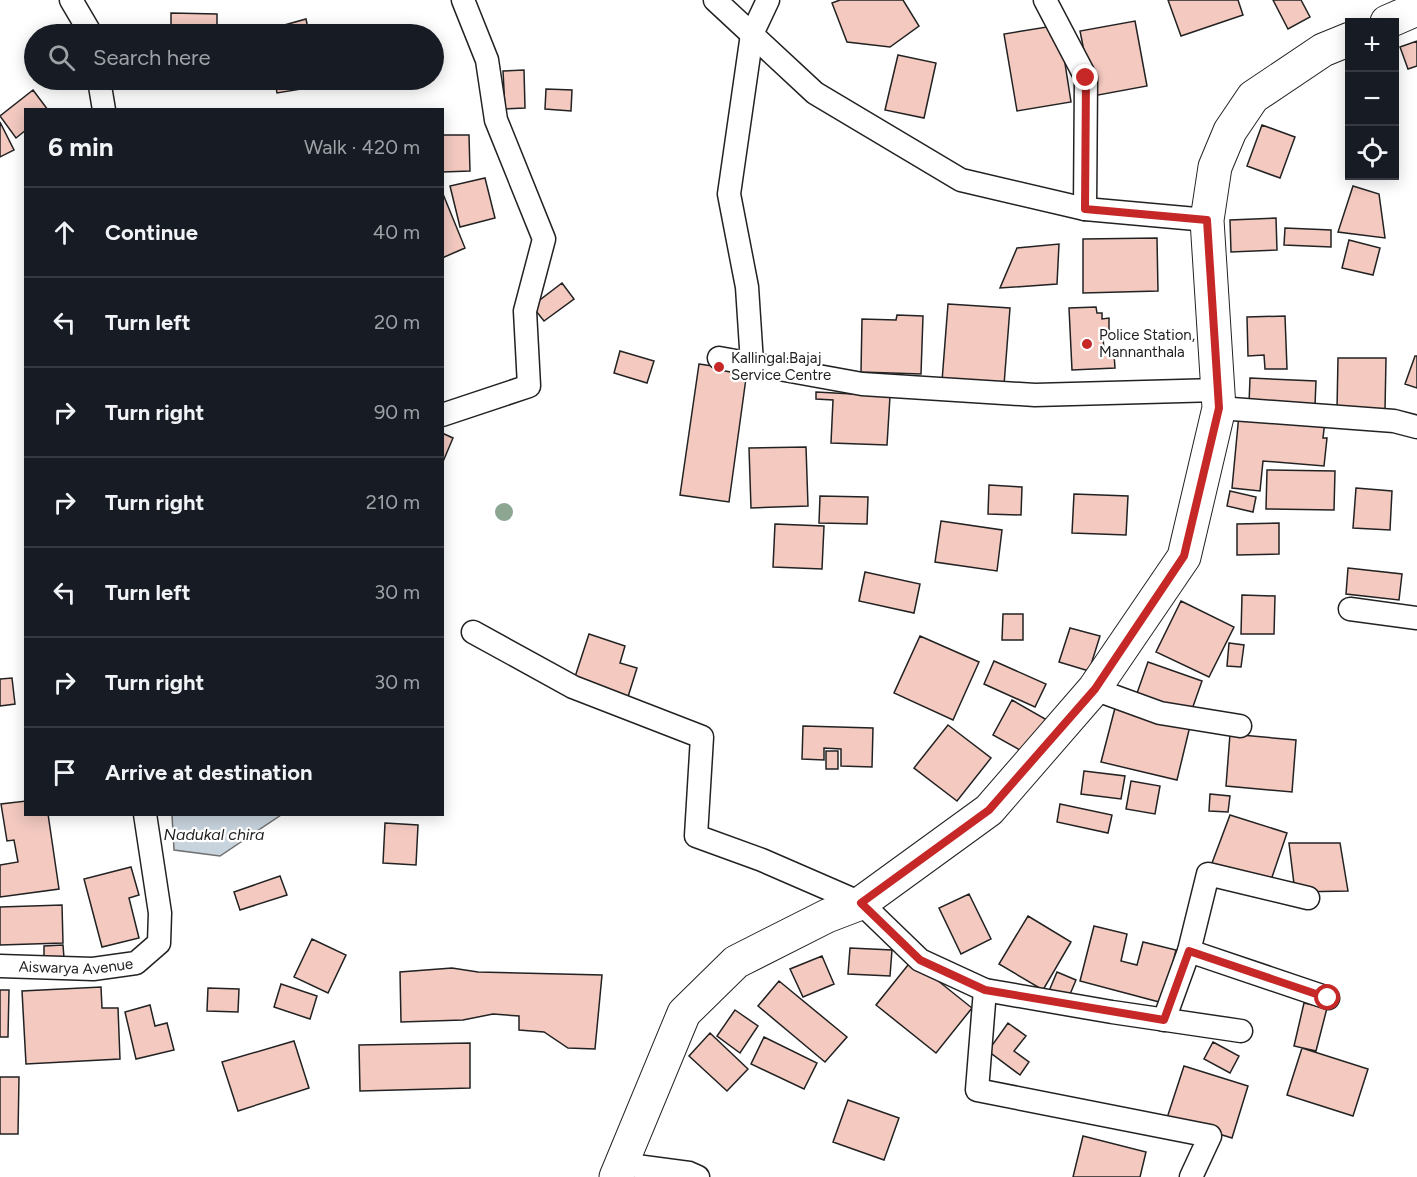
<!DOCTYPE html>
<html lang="en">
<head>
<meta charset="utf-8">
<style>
  body { margin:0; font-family:Figtree,sans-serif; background:#242831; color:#f1f3f6 }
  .controls { position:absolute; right:18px; top:18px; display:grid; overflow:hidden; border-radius:0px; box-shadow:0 3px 15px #0003 }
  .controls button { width:54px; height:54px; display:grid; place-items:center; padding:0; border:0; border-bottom:2px solid #363941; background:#171b24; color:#f1f3f6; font:30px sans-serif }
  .stop { position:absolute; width:18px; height:18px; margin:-14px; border:4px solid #c62828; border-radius:50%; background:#fff }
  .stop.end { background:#c62828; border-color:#fff; box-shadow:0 2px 6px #0008 }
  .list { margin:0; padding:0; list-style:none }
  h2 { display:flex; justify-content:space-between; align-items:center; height:78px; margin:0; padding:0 24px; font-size:26px }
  h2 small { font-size:20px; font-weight:400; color:#9ea1a6 }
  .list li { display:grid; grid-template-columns:39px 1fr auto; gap:18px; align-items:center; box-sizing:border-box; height:90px; padding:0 24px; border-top:2px solid #363941 }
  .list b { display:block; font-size:22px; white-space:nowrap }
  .list em { font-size:20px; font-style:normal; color:#9ea1a6 }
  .icon { flex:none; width:33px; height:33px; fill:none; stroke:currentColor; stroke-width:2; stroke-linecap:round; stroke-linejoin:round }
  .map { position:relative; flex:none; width:1417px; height:1177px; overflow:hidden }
  .search { position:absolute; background:#171b24; box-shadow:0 3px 15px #0003; left:24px; top:24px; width:420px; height:66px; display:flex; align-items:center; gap:15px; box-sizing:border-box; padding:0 21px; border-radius:33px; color:#9ea1a6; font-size:22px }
  .panel { position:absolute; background:#171b24; box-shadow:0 3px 15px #0003; left:24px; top:108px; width:420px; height:708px; border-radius:0px }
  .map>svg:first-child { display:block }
</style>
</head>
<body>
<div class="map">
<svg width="1417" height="1177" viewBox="0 0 1417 1177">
  <rect width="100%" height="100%" fill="#fff"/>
  <path fill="#c7d3dd" stroke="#6f6f6f" stroke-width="1.5" d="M172,815V814L281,815L220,856L174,850Z"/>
  <path fill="#f3c9c0" stroke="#222" stroke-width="1.5" d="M840,0H903L919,26L890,47L847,42L832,3Z
    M1168,0H1238L1243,15L1181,36Z
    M1273,0H1301L1310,17L1288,29Z
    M171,13L217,14V34H171Z
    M306,19L309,34H274L281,26Z
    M1135,21L1147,86L1093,96L1080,31Z
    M1059,25L1071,102L1017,111L1004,34Z
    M1417,41V66L1408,69L1400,47Z
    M898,55L936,63L924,118L885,110Z
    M524,70L525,108L505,109L503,71Z
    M275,80H318L320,86L277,93Z
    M546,89L572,90L571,111L545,109Z
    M33,90L48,110H26V130L16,138L0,116Z
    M0,122L14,150L0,157Z
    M1262,125L1295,137L1280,178L1247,166Z
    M442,135H469L470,171L442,172Z
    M485,178L495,218L460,227L450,186Z
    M1353,186L1379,194L1385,238L1338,232Z
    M443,194L465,248L442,258V195Z
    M1276,218L1277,250L1231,252L1230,220Z
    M1285,228L1331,230V247L1284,245Z
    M1157,238L1158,291L1083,293V239Z
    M1349,240L1380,248L1373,275L1342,268Z
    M1059,244L1057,284L1000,288L1017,248Z
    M562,283L574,299L544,321L532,306Z
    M948,304L1010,308L1004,385L942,381Z
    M1096,307L1097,313H1102V319L1109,318V332L1103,336L1104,352L1114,354L1115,368L1072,370L1069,308Z
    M897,315L923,316L921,374L861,372L862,319L896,320Z
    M1285,316L1287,369H1265L1264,355L1248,356L1247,317Z
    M620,351L654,361L647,383L614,373Z
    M1415,356H1417V388L1405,384Z
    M1338,358H1386L1385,410L1337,409Z
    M699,364L747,371L729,502L680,495Z
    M1250,378L1316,381L1315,406L1249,404Z
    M816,392L890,396L887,445L831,443L833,400L816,399Z
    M1239,414L1325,421L1323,438H1327L1324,466L1263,461L1260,491L1232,488Z
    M442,433L453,438L442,464Z
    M806,447L808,506L751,508L749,448Z
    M1267,470L1335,471L1334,510L1266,509Z
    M989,485L1022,487L1021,515L988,514Z
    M1356,488L1392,491L1390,530L1353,528Z
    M1230,491L1256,497L1253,512L1227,506Z
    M1074,494L1128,496L1126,535L1072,533Z
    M820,496L868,497L867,524L819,523Z
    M941,521L1002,530L997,571L935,562Z
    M1279,523V554L1237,555V524Z
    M775,524L824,526L822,569L773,567Z
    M1348,568L1402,574L1399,600L1346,594Z
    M865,572L920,584L914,613L859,601Z
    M1242,595L1275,596L1274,634H1241Z
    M1181,601L1234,627L1209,677L1156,652Z
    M1003,614H1023V640H1002Z
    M1070,628L1100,636L1089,671L1059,662Z
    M589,634L625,646L620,663L637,668L627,700L573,683Z
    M920,636L979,662L953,720L894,693Z
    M1229,643L1244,645L1241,667L1227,666Z
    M994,661L1046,684L1035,707L984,684Z
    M1148,662L1202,681L1190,715L1136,696Z
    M12,678L15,704L0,706V679Z
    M1012,700L1047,720L1027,754L993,735Z
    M1115,708L1190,726L1177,780L1101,762Z
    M948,725L991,758L957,801L914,768Z
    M803,726L873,728L872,767L841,766V749L824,748V760L802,759Z
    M1230,734L1296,740L1292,792L1226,786Z
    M826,751H838V769H826Z
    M1084,771L1125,776L1121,799L1081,794Z
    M1131,781L1160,786L1155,814L1126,809Z
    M1210,794L1230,796L1228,812L1209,811Z
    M26,801V814H48L59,889L0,897V865L18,862L14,840L7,841L1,804Z
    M1060,804L1112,815L1108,833L1057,822Z
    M1230,815L1287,833L1270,883L1212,863Z
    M385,823L418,825L416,865L383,863Z
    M1289,843H1340L1348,891L1295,892Z
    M131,867L139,895L129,898L139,938L102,947L84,879Z
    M280,876L287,895L240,910L234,892Z
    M969,894L991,939L961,954L939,908Z
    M62,905L63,943L0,945V907Z
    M1028,916L1071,942L1043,990L999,964Z
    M1094,926L1127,934L1121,961L1137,965L1143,942L1176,950L1163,1003L1080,981Z
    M312,939L346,955L328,993L294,977Z
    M63,945L64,958H44V946Z
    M850,948L892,950L890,976L848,974Z
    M822,956L834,984L803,997L790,969Z
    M912,960L972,1008L936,1053L876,1005Z
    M452,968L478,972L602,975L595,1049L568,1048L544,1032L519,1030V1016L493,1014L463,1020L401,1022L400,972Z
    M1057,972L1076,980L1068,999L1049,991Z
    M779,981L847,1037L825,1062L758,1006Z
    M281,984L317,996L310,1019L274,1007Z
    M101,987L102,1008H118L120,1059L26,1064L22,991Z
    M208,988L239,989L238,1012L207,1011Z
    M0,990H9L8,1037H0Z
    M1304,1003L1327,1008L1316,1051L1294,1046Z
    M150,1005L155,1026L167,1023L174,1050L136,1059L125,1012Z
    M735,1010L758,1026L740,1053L717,1036Z
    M1008,1023L1026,1036L1014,1051L1029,1062L1020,1075L988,1051Z
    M710,1033L748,1069L727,1091L689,1056Z
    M764,1037L817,1063L804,1089L751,1064Z
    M294,1041L309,1088L238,1111L222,1062Z
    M1213,1042L1239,1056L1230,1073L1204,1059Z
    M470,1043V1088L360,1091L359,1045Z
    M1302,1048L1368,1069L1353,1116L1287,1095Z
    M1184,1066L1248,1086L1232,1138L1167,1118Z
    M0,1077H19L18,1134H0Z
    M848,1100L899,1118L884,1160L833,1142Z
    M1083,1136L1146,1152L1140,1177H1073Z"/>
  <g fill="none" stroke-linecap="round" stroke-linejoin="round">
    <g stroke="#222" stroke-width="25">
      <g id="street">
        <path d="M71,0L91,34"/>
        <path d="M715,0L815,93L961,180L1085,209L1207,220"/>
        <path d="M1045,0L1086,78L1085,209"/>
        <path d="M99,80L104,110"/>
        <path d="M719,358L862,384L1035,395L1218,390"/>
        <path d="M752,363L747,287L729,194L752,34L768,0"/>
        <path d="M1219,408L1394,421L1417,427"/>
        <path d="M442,415L529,386L525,311L544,239L496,120L487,60L463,0"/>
        <path d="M1350,609L1417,618"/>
        <path d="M473,632L573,687L702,737L696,836L762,860L861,903L920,960L985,990L1112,1012L1241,1031"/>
        <path d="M1094,689L1160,713L1240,726"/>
        <path d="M1189,951L1328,998"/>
        <path id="s1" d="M0,966L93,969L136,963L159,943L160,913L145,814"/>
        <path d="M985,990L977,1090L1210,1136L1191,1177"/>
        <path d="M1164,1020L1189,951L1208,874L1308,898"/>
        <path d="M621,1164L689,1173L698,1177"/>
      </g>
    </g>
    <g stroke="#222" stroke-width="35">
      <path id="secondary" d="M1387,22L1417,9
        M616,1177L684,1013L736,962L827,916L861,903L989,810L1094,689L1184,557L1219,408L1207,220L1215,167L1230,131L1253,97L1323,50L1350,39"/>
    </g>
    <use href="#street" stroke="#fff" stroke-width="22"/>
    <use href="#secondary" stroke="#fff" stroke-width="33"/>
  </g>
  <circle fill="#8da692" cx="504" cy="512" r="9"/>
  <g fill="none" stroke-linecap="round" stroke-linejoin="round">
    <path stroke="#c62828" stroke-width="8" d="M1086,78L1085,209L1207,220L1219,408L1184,556L1095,689L989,810L861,903L920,960L985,990L1164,1020L1189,951L1328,998"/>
  </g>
  <g fill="#c62828" stroke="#fff" stroke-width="2">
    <circle cx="1087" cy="344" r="6"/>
    <circle cx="719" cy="367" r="6"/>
  </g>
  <g text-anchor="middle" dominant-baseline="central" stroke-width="4.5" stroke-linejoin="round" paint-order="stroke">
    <g font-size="15" fill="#222" stroke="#fff" text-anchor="start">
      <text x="1099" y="335">Police Station,<tspan x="1099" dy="17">Mannanthala</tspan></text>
      <text x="731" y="358">Kallingal.Bajaj<tspan x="731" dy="17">Service Centre</tspan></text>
    </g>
    <g font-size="15" fill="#222" stroke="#fff">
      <text stroke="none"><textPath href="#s1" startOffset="76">Aiswarya Avenue</textPath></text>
    </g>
    <g font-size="16" font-style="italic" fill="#222" stroke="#fff">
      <text x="214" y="834">Nadukal chira</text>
    </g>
  </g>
</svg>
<div class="controls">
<button>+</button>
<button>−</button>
<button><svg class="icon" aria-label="locate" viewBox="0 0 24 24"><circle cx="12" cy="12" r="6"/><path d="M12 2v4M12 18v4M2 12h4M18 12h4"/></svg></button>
</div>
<div class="stop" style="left:1328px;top:998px"></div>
<div class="stop end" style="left:1086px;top:78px"></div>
<div class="search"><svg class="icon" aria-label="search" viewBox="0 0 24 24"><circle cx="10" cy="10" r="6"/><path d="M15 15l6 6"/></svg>Search here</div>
<section class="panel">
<h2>6 min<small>Walk · 420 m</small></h2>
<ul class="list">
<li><svg class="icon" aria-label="ahead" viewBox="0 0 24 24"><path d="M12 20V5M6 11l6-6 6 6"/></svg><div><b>Continue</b></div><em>40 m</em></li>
<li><svg class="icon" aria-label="left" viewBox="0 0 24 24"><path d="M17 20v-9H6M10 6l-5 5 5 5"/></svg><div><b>Turn left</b></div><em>20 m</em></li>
<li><svg class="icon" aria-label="right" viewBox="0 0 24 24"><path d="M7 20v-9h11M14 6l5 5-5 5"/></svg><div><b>Turn right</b></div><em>90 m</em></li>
<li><svg class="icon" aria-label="right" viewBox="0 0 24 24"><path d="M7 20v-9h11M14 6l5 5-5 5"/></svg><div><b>Turn right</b></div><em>210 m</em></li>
<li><svg class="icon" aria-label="left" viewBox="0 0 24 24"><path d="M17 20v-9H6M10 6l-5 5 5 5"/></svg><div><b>Turn left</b></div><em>30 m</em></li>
<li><svg class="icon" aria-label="right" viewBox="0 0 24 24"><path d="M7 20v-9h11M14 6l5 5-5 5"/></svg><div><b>Turn right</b></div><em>30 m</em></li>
<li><svg class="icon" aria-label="arrive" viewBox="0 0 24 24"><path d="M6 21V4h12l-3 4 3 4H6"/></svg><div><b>Arrive at destination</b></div></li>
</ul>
</section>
</div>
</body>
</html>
